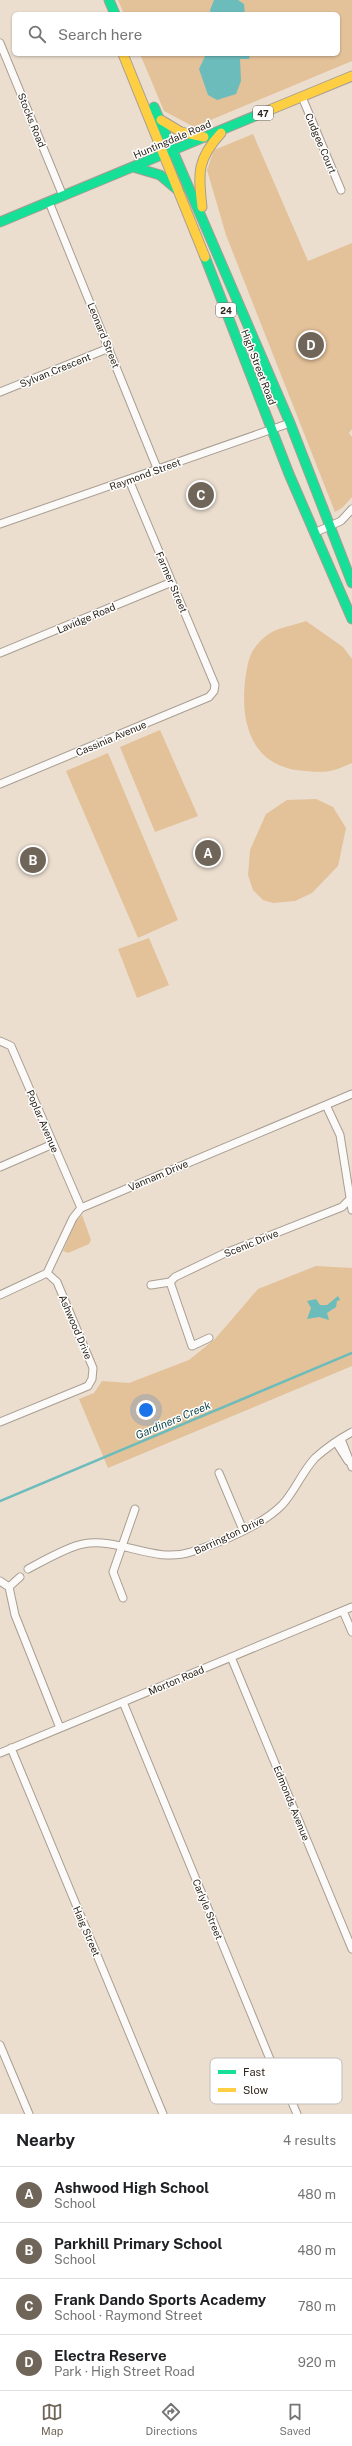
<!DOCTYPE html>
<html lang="en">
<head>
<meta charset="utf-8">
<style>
  body { margin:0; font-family:"Public Sans",sans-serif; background:#f6f6f6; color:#202124 }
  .you { position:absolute; left:146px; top:1410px; width:14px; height:14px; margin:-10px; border:3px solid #fff; border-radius:50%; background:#1a73e8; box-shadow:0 0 0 6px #1a73e833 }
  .badge { display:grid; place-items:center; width:26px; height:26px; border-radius:50%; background:#706559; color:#fff; font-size:13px; font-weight:700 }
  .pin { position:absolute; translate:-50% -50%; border:2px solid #fff; box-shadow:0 1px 4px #0006 }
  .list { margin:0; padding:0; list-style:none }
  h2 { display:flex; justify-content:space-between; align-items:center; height:52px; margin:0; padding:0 16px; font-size:17px }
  h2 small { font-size:13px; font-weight:400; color:#757577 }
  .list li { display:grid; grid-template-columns:26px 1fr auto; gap:12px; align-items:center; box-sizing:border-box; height:56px; padding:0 16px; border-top:1px solid #e0e0e0 }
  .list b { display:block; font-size:15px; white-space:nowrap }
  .list p { margin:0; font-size:13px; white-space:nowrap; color:#757577 }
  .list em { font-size:13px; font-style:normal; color:#757577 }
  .icon { flex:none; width:22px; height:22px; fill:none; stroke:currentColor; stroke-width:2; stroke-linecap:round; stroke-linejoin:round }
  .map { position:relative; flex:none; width:352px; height:2114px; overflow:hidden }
  .search { position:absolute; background:#fff; box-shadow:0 1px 3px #0004; left:12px; right:12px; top:12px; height:44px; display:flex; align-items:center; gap:10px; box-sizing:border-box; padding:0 14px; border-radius:6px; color:#757577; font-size:15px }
  .sheet { height:276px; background:#fff }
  nav { display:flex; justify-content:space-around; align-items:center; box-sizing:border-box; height:56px; border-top:1px solid #e0e0e0; background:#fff; font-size:11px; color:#757577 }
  nav a { display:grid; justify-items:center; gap:2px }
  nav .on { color:#706559 }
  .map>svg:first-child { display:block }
</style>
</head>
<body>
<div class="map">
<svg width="352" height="2114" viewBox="0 0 352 2114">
  <rect width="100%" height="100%" fill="#ebdecf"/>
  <path fill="#e3c199" d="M118,0H352V61L194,127L164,111L140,54H338V14H124Z
    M253,134L308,261L352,243V429L349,433L352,437V497L342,508L335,512L226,235L207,170L214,150Z
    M306,621L343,647L352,659V763C331,772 328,773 305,771C254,768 240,727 245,681C248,661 249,650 266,636C275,628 295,625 306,621Z
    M160,730L198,816L155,832L120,747Z
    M108,753L178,920L138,938L66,771Z
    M316,799L333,807L346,828L338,866L312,893L295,901L273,903L263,900L253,890L248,875L250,850L266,814L287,800Z
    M149,938L169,985L137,998L118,949Z
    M82,1215L91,1240L89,1244L68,1253L63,1251L76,1221Z
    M316,1266L352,1268V1366L108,1468L79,1399L94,1393L102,1381L129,1383L189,1360L215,1339L258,1289Z"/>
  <path fill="#6cbcbb" d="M214,0H238L244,4L245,14H211L210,10Z
    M206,54H250L249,59H240L241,81L236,94L217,100L208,95L199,69Z
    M338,1296L340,1300L337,1301L336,1307L327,1313L329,1320L319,1317L307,1319L311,1308L307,1301L316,1299L320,1305H327Z"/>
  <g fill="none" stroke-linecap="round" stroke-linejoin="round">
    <path stroke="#6cbcbb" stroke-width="2.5" d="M0,1501L352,1353"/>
    <g stroke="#a89e92" stroke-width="9">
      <path id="street" d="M0,43L63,196
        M302,97L341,190
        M49,202L157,468
        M0,392L109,348
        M0,524L290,423
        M314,533L341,521L352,509
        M0,653L172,582
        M0,784L209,697L214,691L215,685L129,480
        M0,1041L11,1046L81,1208
        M326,1105L340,1135L352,1210
        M0,1167L53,1144
        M170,1282L192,1346L209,1338
        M151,1285L170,1282L175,1277L223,1254L342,1207L351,1198
        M0,1295L47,1273L73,1218L81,1208L352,1094
        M0,1422L88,1386L92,1379L93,1368L57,1282L47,1273
        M341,1439L352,1467
        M336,1442L348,1461
        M219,1473L243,1530
        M28,1569C43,1561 67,1547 83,1544C120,1537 154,1564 191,1552C219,1543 261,1526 282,1505C295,1491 302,1472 315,1458C326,1448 339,1439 352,1432
        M0,1581L9,1587L15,1615L60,1728
        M9,1587L20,1577
        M123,1598L113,1572L135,1509
        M343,1611L352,1632
        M231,1657L352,1949
        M123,1702L274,2069L283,2081L297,2114
        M11,1748L163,2114
        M0,1753L352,1607
        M0,2045L29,2114"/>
    </g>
    <g stroke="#a89e92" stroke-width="11">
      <path id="fast" d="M109,0L115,14
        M154,107L290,423L352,583
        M133,167L160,175L179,191
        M0,222L267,111
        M205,257L289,474L352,619"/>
    </g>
    <g stroke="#a89e92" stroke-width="11">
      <path id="slow" d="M123,54L205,257
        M267,111L352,76
        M161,120L181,132L204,137
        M202,207C198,173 197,159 221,133"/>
    </g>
    <use href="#street" stroke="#fcfaf8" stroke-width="7"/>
    <use href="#fast" stroke="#16e098" stroke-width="9"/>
    <use href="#slow" stroke="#ffcf43" stroke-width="9"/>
  </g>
  <g text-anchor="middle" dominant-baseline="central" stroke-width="3" stroke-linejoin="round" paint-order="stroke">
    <g fill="#fff" stroke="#6c665e" stroke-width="1">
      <rect x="253" y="106" width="20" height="14" rx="3"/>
      <rect x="216" y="303" width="20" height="14" rx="3"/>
    </g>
    <g font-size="9" font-weight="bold" fill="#2d2419">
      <text x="263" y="113">47</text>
      <text x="226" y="310">24</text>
    </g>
    <g font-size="10" fill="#2d2419" stroke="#fff">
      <text transform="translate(32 120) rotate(68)">Stocks Road</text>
      <text transform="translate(172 139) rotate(-23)">Huntingdale Road</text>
      <text transform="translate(321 143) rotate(67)">Cudgee Court</text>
      <text transform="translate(104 335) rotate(68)">Leonard Street</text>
      <text transform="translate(259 367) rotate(69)">High Street Road</text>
      <text transform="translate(55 370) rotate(-22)">Sylvan Crescent</text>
      <text transform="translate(145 474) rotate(-20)">Raymond Street</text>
      <text transform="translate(172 582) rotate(67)">Farmer Street</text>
      <text transform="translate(86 618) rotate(-23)">Lavidge Road</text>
      <text transform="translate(111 738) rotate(-23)">Cassinia Avenue</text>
      <text transform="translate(43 1121) rotate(67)">Poplar Avenue</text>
      <text transform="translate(158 1175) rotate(-23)">Vannam Drive</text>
      <text transform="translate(251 1243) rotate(-22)">Scenic Drive</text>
      <text transform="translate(76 1327) rotate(67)">Ashwood Drive</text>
      <text transform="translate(229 1535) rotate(-25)">Barrington Drive</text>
      <text transform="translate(176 1680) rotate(-23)">Morton Road</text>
      <text transform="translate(292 1803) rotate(68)">Edmonds Avenue</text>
      <text transform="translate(208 1909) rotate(68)">Carlyle Street</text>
      <text transform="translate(87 1931) rotate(67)">Haig Street</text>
    </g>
    <g font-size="11" font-style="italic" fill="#15494a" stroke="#fff">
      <text transform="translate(173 1420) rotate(-23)">Gardiners Creek</text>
    </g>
  </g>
  <rect x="210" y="2058" width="132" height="46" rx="6" fill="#fff" stroke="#c0bdba" stroke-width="1"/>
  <rect x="218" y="2070" width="18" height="4" fill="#16e098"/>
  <rect x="218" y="2088" width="18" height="4" fill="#ffcf43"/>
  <g font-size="11" fill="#2d2419">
    <text x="243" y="2076">Fast</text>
    <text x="243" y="2094">Slow</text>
  </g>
</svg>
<div class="you"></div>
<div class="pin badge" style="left:208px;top:853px">A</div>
<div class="pin badge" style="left:33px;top:860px">B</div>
<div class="pin badge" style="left:201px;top:495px">C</div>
<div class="pin badge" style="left:311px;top:345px">D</div>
<div class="search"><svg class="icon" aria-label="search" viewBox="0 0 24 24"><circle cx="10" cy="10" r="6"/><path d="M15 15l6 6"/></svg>Search here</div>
</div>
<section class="sheet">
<h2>Nearby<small>4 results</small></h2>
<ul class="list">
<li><span class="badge">A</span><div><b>Ashwood High School</b><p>School</p></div><em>480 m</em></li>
<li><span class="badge">B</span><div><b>Parkhill Primary School</b><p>School</p></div><em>480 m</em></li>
<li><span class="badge">C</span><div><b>Frank Dando Sports Academy</b><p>School · Raymond Street</p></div><em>780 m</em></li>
<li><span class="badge">D</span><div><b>Electra Reserve</b><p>Park · High Street Road</p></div><em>920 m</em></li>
</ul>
</section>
<nav>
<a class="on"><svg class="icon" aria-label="map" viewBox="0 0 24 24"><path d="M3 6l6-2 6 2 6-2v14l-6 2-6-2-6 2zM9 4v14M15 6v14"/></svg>Map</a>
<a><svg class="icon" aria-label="directions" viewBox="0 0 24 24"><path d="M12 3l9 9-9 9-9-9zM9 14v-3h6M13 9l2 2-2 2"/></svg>Directions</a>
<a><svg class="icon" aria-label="saved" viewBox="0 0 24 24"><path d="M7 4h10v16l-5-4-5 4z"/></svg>Saved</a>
</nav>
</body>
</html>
